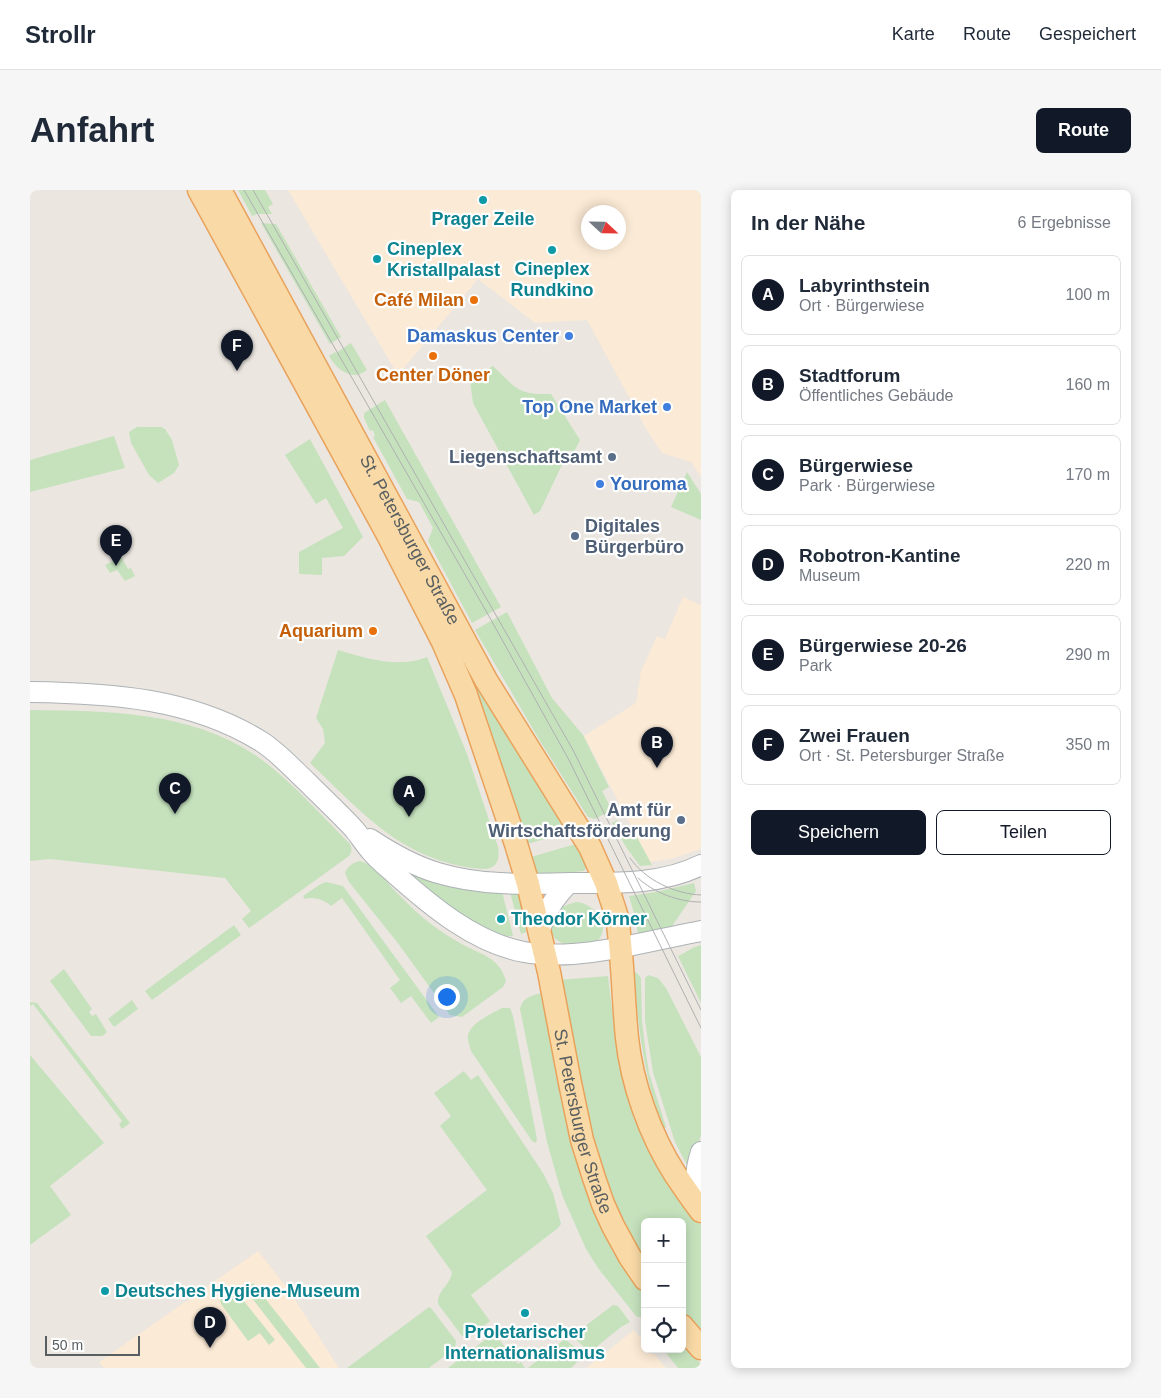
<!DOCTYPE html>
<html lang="de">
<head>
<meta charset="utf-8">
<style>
  body { margin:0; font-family:Helvetica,sans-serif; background:#f6f6f7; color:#1f2937 }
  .controls { position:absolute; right:15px; bottom:15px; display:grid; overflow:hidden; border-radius:8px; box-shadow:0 2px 12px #0003 }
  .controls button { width:45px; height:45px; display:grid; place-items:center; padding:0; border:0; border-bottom:1px solid #e0e1e3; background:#fff; color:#1f2937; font:25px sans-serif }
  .compass { position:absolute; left:551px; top:15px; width:45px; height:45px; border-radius:50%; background:#fff; box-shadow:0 2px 12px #0003; rotate:112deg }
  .scale { position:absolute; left:15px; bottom:12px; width:95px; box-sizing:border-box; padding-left:5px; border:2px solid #595e60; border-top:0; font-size:14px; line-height:18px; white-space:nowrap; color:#595e60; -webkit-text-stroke:4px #fff; paint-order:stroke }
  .you { position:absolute; left:416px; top:806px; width:18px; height:18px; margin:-12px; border:4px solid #fff; border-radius:50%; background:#1a73e8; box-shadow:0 0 0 8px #1a73e833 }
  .badge { display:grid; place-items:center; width:32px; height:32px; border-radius:50%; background:#111827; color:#fff; font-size:16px; font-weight:700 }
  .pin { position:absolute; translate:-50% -41px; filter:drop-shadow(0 1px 2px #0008) }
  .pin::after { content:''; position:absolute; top:26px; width:18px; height:15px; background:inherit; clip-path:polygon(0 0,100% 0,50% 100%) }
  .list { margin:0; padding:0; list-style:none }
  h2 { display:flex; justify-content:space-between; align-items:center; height:65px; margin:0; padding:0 20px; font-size:21px }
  h2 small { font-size:16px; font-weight:400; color:#747a83 }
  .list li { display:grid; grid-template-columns:32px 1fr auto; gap:15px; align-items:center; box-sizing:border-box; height:80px; margin:0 10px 10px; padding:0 10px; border:1px solid #e0e1e3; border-radius:8px }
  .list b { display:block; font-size:19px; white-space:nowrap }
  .list p { margin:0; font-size:16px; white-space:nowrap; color:#747a83 }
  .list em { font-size:16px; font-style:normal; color:#747a83 }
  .actions { display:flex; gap:10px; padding:15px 20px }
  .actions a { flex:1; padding:11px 0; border:1px solid #111827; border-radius:8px; text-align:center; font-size:18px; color:#111827 }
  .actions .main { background:#111827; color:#fff }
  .icon { flex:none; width:28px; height:28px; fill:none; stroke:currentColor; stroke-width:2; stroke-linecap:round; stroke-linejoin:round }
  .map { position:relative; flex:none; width:671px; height:1178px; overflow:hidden; border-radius:8px }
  header { display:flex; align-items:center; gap:30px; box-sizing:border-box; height:70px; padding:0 25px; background:#fff; border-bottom:1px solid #e0e1e3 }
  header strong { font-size:24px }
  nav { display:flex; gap:28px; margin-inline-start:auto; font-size:18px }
  .intro { display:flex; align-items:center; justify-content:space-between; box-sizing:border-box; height:120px; padding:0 30px }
  h1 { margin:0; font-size:35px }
  .button { padding:12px 22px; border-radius:8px; background:#111827; color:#fff; font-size:18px; font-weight:700 }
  main { display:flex; gap:30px; padding:0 30px }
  aside { flex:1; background:#fff; border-radius:8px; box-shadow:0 2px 12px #0003 }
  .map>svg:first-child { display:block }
</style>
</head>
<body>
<header>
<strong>Strollr</strong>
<nav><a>Karte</a><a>Route</a><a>Gespeichert</a></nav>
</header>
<div class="intro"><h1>Anfahrt</h1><a class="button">Route</a></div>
<main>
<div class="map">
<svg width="671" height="1178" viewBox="0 0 671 1178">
  <rect width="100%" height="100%" fill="#ebe6e0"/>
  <path fill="#fbead5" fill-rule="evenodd" d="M258,0H671V287L661,272L632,263L618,242L557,130L505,133L448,89L368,185ZM588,22V52H558V22Z
    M653,407L671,415V659L641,669L620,672L554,546L606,513L611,481L627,446L635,449Z
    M228,1061L258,1099L309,1178H74L69,1172Z
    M604,1140L615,1153V1159H620L636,1178H556Z"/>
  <path fill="#c5e2bd" d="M208,0H235L243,14L238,17L242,24H227L222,26Z
    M231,33L246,34L311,147L300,154Z
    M321,153L337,180C322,192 307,180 299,166L305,162L306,163Z
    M463,176C486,198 487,205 521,204L550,250L544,262L539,260L510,321L504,325L443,213L440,190Z
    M355,210L471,417L442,433L398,351L403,338L389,312L377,309L343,247L345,246L343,240L340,241L334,228V223Z
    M107,237H131L135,239L142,250L149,275L144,283L128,293L119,285L101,253L99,242Z
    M84,246L95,278L0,302V270Z
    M280,249L333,347L314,366L292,368V385L269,384V362L313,338L296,308L286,314L255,265Z
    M657,282L671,304V330L641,317Z
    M89,363L98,379L101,378L105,386L95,391L87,380L80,383L75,375L87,369L86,365Z
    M477,422L522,508L553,545L579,597L572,601L582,620L565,629L558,627L510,551L445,440Z
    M427,450L538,642L497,654C477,585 448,519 427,450Z
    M308,460C335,468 369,479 397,467L437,564L468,657C470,670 467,680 452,679C373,672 333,623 280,573L295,553L293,539L286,528Z
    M0,520C82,521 174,521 241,577C269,600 294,628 320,654C322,659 322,662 319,666L219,738L212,729L221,721L195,688L20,669L0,671Z
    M587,630L595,644L603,640L622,675L610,676L596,657L582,633Z
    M549,653L557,676L554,681L514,685C504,684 503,675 501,667Z
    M330,671C346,675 356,692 367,703C378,714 389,725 401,734C410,741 421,748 430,753C450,765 469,766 476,791L473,797L432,827L420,825L367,752L319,692L315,683C318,676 322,673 330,671Z
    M378,682L472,701L483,746C457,751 397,699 378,682Z
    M296,692L313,696L409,827L401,833L381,806L371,813L360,798L370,790L312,708L301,716C295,710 283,706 275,709L273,706L289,695Z
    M664,693L666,701L638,742L609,748L604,723L599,706L626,702Z
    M480,702H487L489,705L496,742L491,744Z
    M546,712C564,713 583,736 567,751C559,753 548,756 539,755C529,754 517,745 521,734C523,728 528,722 531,717Z
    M204,735L211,745L122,810L115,801Z
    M671,755V813L648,766C657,762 662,757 671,755Z
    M34,779L62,819L59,822L62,826L66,824L77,842L72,846H61L20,791Z
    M606,782L611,788L612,831L615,857L619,883L636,937L634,940C614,889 608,837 604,783Z
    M618,785L628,788L636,798L671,867V945L659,979L645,952L623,882L615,831V788Z
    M578,786L588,870L602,921L616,949L657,1017L671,1035V1143L652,1120V1032H615V1072L581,1008L558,935L529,790Z
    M512,803L596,1079L615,1105V1125L612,1128L606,1126L568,1078L556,1059L532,1005L517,952L490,819C493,807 501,806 512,803Z
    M102,810L108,819L84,837L78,829Z
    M0,812L7,813L100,933L92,939L89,934L92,931L3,814L0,816Z
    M472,818H480L483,826L507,949L506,953L502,951L441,861C440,856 437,850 438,845C442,832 461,824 472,818Z
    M0,865L74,953L20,996L41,1025L0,1055Z
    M434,881L441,890L448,885L513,983L523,1003L531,1034L528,1038L441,1105L460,1131L438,1148L432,1146L408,1114C407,1100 421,1095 422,1082L396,1046L457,1000L410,936L421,926L404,903Z
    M223,1093L290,1178H276L215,1099Z
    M202,1096L245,1150L239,1155L230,1143L218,1151L191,1114C188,1105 196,1101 202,1096Z
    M583,1115L588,1116L600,1132L591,1137L560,1162L542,1146Z
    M399,1117L401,1118L426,1151L425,1158L399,1178H317Z
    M464,1143L488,1174L491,1172L495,1178H418Z
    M535,1149L554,1165L541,1178H498Z
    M652,1152L671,1174V1178H648L633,1159H652Z"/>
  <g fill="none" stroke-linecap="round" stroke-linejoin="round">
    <g stroke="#adb2b5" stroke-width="22">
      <path id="secondary" d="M0,502C80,503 162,508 232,552C249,563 263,579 278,593C293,608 309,623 324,639C329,645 334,653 340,660C347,669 356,676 365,684C401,716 445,753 494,762C549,772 616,751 671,741
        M340,649C361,663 384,676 408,683C451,696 497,694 540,693C584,693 631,695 671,675
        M509,743C515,722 524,708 539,693
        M671,962C665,980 664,1000 671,1019"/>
    </g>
    <g stroke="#e8a25c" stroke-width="25">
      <g id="primary">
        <path id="s1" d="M169,0L358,345L413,452L436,505L486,654L498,694L519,782L540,893L552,950L564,988L573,1014L583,1036L600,1067L615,1089"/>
        <path id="s2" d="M190,0L456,490L560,657L576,693L587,727C593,767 593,808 597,848C602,894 620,945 645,984C653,996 662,1009 671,1021"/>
        <path d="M652,1136L671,1158"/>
      </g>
    </g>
    <use href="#secondary" stroke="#fff" stroke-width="20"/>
    <use href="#primary" stroke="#f9daa6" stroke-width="22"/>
    <path stroke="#afb0b0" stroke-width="1" d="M214,0L460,428L539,570L671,838
      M223,0L543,560L671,820
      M600,668C615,690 645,704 671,705
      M608,688C624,703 649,712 671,712"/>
  </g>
  <g fill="#0f9aa8" stroke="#fff" stroke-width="2">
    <circle cx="453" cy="10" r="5"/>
    <circle cx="522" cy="60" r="5"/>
    <circle cx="347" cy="69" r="5"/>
    <circle cx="471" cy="729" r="5"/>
    <circle cx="75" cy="1101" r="5"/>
    <circle cx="495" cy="1123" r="5"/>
  </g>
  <g fill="#e8710a" stroke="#fff" stroke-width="2">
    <circle cx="444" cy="110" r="5"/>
    <circle cx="403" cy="166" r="5"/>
    <circle cx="343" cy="441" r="5"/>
  </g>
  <g fill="#3f7fe0" stroke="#fff" stroke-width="2">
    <circle cx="539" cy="146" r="5"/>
    <circle cx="637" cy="217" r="5"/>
    <circle cx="570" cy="294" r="5"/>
  </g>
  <g fill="#5c6f8a" stroke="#fff" stroke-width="2">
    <circle cx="582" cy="267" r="5"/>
    <circle cx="545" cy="346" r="5"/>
    <circle cx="651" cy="630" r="5"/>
  </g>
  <g text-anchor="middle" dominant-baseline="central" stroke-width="4.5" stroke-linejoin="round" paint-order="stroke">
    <g font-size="18" font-weight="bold" fill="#0d838f" stroke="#fff">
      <text x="453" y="29">Prager Zeile</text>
      <text x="357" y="59" text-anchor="start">Cineplex<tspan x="357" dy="21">Kristallpalast</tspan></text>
      <text x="522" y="79">Cineplex<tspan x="522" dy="21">Rundkino</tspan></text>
      <text x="481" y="729" text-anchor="start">Theodor Körner</text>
      <text x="85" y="1101" text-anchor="start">Deutsches Hygiene-Museum</text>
      <text x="495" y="1142">Proletarischer<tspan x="495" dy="21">Internationalismus</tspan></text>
    </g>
    <g font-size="18" font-weight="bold" fill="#c56008" stroke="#fff" text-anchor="end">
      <text x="434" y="110">Café Milan</text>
      <text x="403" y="185" text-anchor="middle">Center Döner</text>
      <text x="333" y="441">Aquarium</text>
    </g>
    <g font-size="18" font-weight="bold" fill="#366cbe" stroke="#fff" text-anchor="end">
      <text x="529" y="146">Damaskus Center</text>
      <text x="627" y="217">Top One Market</text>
      <text x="580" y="294" text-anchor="start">Youroma</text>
    </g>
    <g font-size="18" font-weight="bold" fill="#4e5e75" stroke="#fff" text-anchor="end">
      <text x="572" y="267">Liegenschaftsamt</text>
      <text x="555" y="336" text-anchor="start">Digitales<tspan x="555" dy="21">Bürgerbüro</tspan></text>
      <text x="641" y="620">Amt für<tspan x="641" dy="21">Wirtschaftsförderung</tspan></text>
    </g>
    <g font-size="18" fill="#595e60" stroke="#fff">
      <text stroke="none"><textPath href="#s2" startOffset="398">St. Petersburger Straße</textPath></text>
      <text stroke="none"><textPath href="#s1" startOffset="1014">St. Petersburger Straße</textPath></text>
    </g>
  </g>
</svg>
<div class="controls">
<button>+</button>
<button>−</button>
<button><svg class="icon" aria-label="locate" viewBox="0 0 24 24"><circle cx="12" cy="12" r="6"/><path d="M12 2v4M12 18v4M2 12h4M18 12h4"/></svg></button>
</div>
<svg class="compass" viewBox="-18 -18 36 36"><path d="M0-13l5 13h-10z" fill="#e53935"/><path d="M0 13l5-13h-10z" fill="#747a83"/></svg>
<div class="scale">50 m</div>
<div class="you"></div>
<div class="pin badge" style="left:379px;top:627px">A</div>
<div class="pin badge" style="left:627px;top:578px">B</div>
<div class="pin badge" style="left:145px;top:624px">C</div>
<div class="pin badge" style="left:180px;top:1158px">D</div>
<div class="pin badge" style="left:86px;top:376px">E</div>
<div class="pin badge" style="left:207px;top:181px">F</div>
</div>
<aside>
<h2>In der Nähe<small>6 Ergebnisse</small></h2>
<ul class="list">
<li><span class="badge">A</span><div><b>Labyrinthstein</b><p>Ort · Bürgerwiese</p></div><em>100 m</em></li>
<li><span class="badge">B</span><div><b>Stadtforum</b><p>Öffentliches Gebäude</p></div><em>160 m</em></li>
<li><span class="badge">C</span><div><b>Bürgerwiese</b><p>Park · Bürgerwiese</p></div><em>170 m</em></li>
<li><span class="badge">D</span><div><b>Robotron-Kantine</b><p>Museum</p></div><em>220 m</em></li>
<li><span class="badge">E</span><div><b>Bürgerwiese 20-26</b><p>Park</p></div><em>290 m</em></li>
<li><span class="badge">F</span><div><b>Zwei Frauen</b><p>Ort · St. Petersburger Straße</p></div><em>350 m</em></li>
</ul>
<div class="actions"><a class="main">Speichern</a><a>Teilen</a></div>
</aside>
</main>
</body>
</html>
